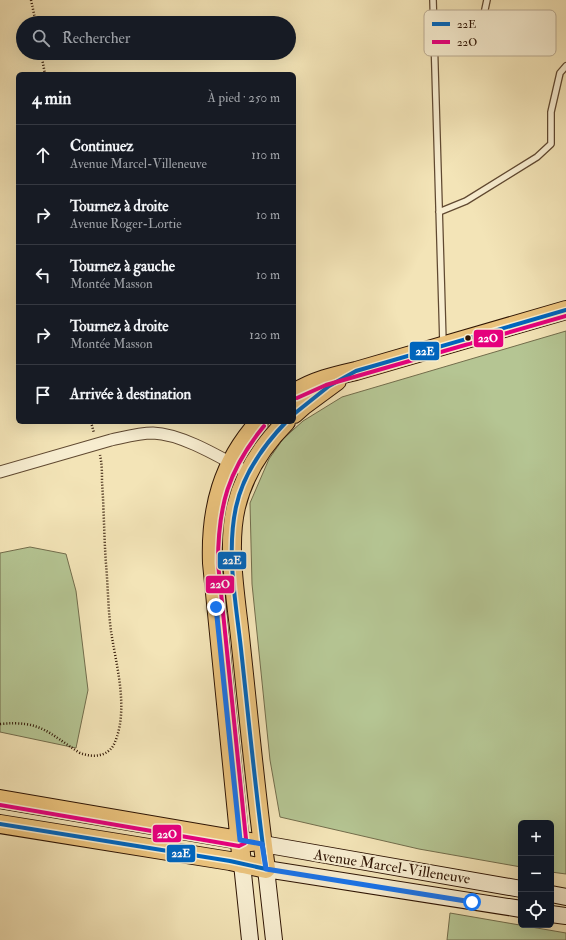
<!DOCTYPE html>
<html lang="fr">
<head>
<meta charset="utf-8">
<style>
  body { margin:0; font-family:"IM FELL Double Pica",serif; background:#20242c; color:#f1f3f6 }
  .controls { position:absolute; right:12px; bottom:12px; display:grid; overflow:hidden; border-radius:6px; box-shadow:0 4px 16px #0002 }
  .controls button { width:36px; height:36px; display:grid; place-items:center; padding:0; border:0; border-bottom:1px solid #363941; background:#171b24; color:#f1f3f6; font:20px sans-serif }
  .stop { position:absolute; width:12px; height:12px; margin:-9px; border:3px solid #1a73e8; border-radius:50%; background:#fff }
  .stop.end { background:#1a73e8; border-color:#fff; box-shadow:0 1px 4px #0008 }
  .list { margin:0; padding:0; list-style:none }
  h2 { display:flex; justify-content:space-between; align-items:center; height:52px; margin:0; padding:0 16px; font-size:17px }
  h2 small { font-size:13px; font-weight:400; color:#9ea1a6 }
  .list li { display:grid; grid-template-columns:26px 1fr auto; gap:12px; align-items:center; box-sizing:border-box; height:60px; padding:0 16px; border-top:1px solid #363941 }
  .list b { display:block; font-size:15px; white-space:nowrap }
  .list p { margin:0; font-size:13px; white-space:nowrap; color:#9ea1a6 }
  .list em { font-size:13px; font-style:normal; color:#9ea1a6 }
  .icon { flex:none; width:22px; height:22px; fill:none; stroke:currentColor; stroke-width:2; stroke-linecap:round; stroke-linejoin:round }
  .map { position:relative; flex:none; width:566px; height:940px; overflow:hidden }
  .search { position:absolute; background:#171b24; box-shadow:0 4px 16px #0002; left:16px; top:16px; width:280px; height:44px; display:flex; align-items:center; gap:10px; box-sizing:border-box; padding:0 14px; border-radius:22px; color:#9ea1a6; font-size:15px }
  .panel { position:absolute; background:#171b24; box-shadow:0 4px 16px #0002; left:16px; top:72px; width:280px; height:352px; border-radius:6px }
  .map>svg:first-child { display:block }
</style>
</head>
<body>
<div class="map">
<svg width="566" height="940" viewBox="0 0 566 940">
  <rect width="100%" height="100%" fill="#f3e4b7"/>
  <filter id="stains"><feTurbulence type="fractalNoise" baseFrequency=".005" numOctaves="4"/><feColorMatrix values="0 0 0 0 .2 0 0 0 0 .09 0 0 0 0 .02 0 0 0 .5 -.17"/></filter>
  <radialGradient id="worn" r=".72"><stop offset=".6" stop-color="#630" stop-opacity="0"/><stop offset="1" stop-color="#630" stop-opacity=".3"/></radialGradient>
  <path fill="#b5c593" stroke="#726d4c" d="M566,331V874L551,872V823H521V867L419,849L280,817L270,760L252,584L250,503L269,459L283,439L303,421L342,397Z
    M30,547L66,554L76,591L88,690L76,748L0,732V553Z
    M450,913L566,933V940H447Z"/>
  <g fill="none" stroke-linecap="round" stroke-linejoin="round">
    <g stroke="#604931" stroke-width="8">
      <path id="lane" d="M433,0L443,343
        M433,32L476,26L484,14L487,0
        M439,212L466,201L537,157L551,144V112L560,73L566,66"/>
    </g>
    <g stroke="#604931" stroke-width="13">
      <path id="street" d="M0,472L111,440C125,437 139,433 153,433C183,434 223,459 249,473"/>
    </g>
    <g stroke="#2f1504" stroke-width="18">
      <path id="secondary" d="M263,844L521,889
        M242,864L250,940
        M551,894L566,897
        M551,914L566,916
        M274,940L266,869L521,909"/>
    </g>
    <g stroke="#2f1504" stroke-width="20">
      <path id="primary" d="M294,393C313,381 334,376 356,371L566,310
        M294,414L303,406L337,381
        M0,799L251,842
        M0,824L230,861L266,869C256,795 249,720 241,646C237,603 226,549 236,507C244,474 262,446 286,422
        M242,864L212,563C210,509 222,463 259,422"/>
    </g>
    <path stroke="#2f1504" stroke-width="2.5" stroke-dasharray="1 2" stroke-linecap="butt" d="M31,0L36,23
      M41,53L45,74
      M91,422L94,433
      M0,724C41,720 48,733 80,753C93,758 109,757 115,742C129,708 116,665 111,631C108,609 108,586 106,564C104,537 104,509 102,482C102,473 102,464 100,455"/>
    <use href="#lane" stroke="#f7edd0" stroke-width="5.5"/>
    <use href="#street" stroke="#f7edd0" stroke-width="11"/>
    <use href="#secondary" stroke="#f7edd0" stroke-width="16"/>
    <use href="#primary" stroke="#eac27c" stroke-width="18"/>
    <g stroke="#f7edd0" stroke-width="7">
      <path id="bus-1" d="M294,414L329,386L356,371L566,310
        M0,824L230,861L266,869C256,796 249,722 241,649C236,603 226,553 236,507C243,474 263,446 286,422"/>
    </g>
    <g stroke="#f7edd0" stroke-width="7">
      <path id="bus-2" d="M297,398L326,385L566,316
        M0,805L239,846L245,843L246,839L218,563C218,506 228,470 264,426"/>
    </g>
    <use href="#bus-1" stroke="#0065bd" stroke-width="4"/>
    <use href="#bus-2" stroke="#e5007d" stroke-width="4"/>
  </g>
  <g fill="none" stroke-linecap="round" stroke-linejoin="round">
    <path stroke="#1a73e8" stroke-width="5" d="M216,607L240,840L262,844L266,869L472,902"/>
  </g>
  <circle fill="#2f1504" stroke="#f7edd0" stroke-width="1.5" cx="468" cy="338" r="3.5"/>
  <g text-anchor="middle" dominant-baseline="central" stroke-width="4" stroke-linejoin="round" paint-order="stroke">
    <g font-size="15" fill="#2f1504" stroke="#f7edd0">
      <text transform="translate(392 867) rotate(9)">Avenue Marcel-Villeneuve</text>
    </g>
  </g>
  <rect x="424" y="10" width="132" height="46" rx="6" fill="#f7edd0" stroke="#bbac93" stroke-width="1"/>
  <rect x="432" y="22" width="18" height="4" fill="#0065bd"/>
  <rect x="432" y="40" width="18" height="4" fill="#e5007d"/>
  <g font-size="11" fill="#2f1504">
    <text x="457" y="28">22E</text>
    <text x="457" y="46">22O</text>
  </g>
  <g stroke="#f7edd0" stroke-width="1.5">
    <rect x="473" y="329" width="31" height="19" rx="4" fill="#e5007d"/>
    <rect x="409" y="341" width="31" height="20" rx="4" fill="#0065bd"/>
    <rect x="217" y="551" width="30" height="19" rx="4" fill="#0065bd"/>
    <rect x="205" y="575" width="30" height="19" rx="4" fill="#e5007d"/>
    <rect x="152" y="824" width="30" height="19" rx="4" fill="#e5007d"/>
    <rect x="166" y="844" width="30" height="19" rx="4" fill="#0065bd"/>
  </g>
  <g font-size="11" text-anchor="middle" font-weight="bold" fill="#fff">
    <text x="488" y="342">22O</text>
    <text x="425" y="355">22E</text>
    <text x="232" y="564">22E</text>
    <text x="220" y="588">22O</text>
    <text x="167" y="838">22O</text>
    <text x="181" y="857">22E</text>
  </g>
  <rect width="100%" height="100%" filter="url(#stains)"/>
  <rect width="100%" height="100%" fill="url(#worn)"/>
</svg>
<div class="controls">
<button>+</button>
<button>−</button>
<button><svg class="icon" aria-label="locate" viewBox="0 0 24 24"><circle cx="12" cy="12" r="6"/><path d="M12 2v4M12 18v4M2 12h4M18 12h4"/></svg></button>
</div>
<div class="stop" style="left:472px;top:902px"></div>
<div class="stop end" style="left:216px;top:607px"></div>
<div class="search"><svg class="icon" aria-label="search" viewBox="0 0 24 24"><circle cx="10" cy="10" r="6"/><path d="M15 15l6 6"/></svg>Rechercher</div>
<section class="panel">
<h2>4 min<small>À pied · 250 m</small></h2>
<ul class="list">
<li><svg class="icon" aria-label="ahead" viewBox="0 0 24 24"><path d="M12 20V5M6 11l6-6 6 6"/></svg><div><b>Continuez</b><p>Avenue Marcel-Villeneuve</p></div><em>110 m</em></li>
<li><svg class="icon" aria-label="right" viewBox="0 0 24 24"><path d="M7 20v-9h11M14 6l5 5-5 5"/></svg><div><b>Tournez à droite</b><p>Avenue Roger-Lortie</p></div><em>10 m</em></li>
<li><svg class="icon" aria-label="left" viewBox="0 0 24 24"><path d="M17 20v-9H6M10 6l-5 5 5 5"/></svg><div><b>Tournez à gauche</b><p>Montée Masson</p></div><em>10 m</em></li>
<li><svg class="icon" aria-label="right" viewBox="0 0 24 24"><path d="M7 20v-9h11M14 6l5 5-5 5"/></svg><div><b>Tournez à droite</b><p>Montée Masson</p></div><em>120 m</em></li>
<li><svg class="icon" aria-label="arrive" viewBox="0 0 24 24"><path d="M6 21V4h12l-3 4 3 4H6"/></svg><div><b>Arrivée à destination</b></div></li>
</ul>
</section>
</div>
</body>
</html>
